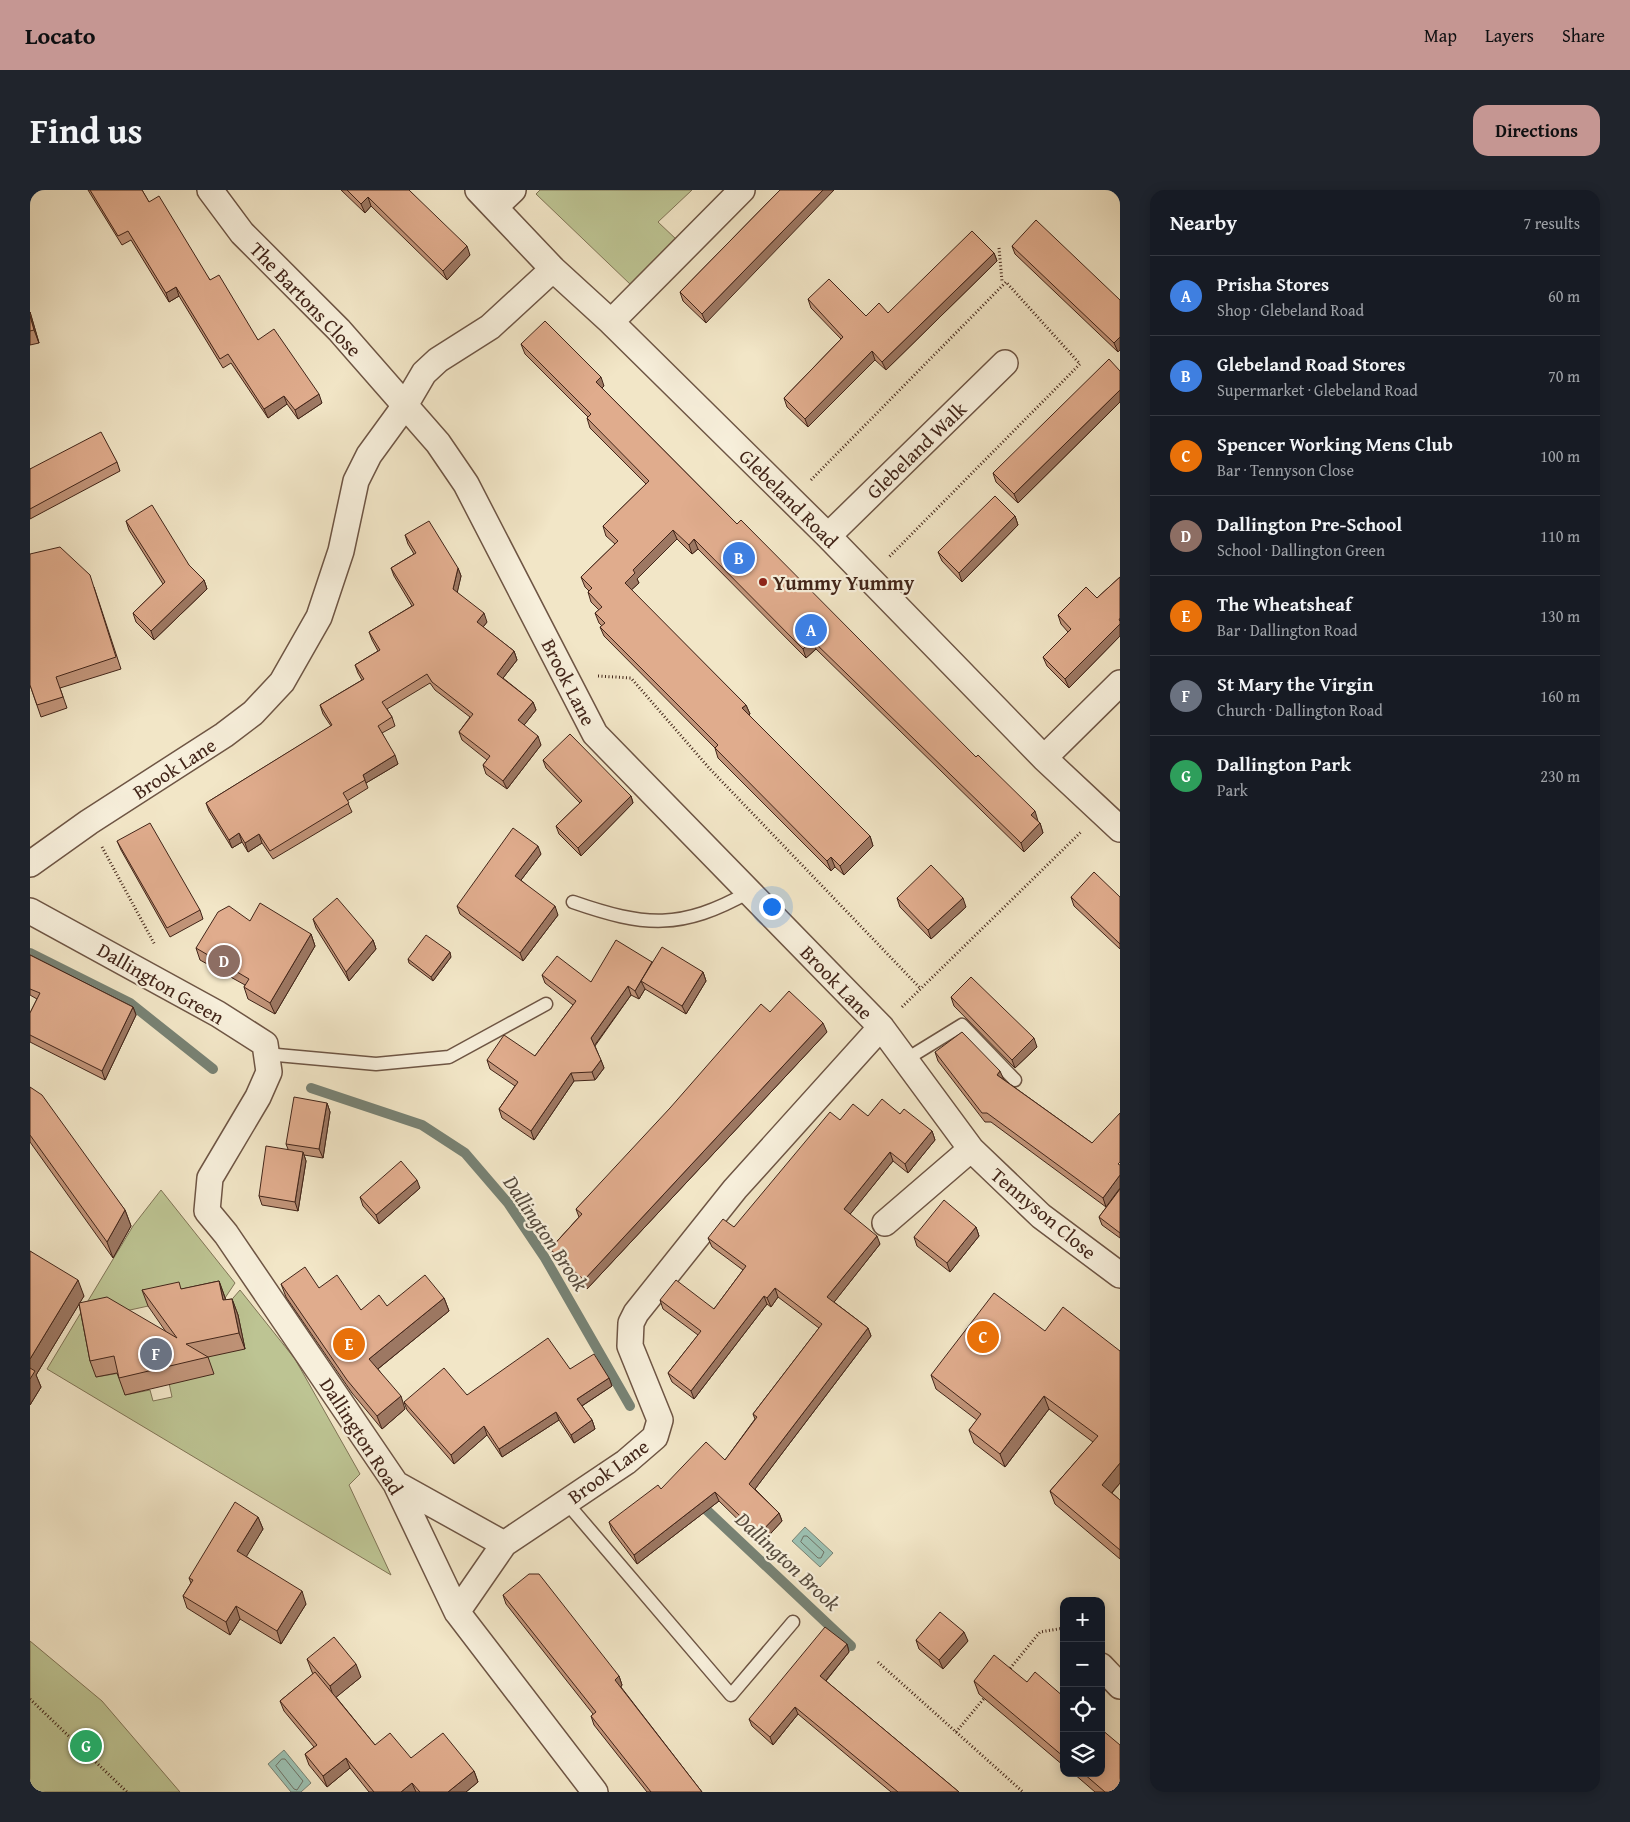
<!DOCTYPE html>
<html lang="en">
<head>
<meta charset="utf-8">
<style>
  body { margin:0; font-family:"Gentium Book Plus",serif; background:#20242c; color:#f1f3f6 }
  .controls { position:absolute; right:15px; bottom:15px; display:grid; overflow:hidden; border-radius:10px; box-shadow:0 2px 12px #0003 }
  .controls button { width:45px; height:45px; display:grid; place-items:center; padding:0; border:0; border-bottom:1px solid #363941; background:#171b24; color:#f1f3f6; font:25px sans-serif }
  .you { position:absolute; left:741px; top:716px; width:18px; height:18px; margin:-12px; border:4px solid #fff; border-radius:50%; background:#1a73e8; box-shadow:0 0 0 8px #1a73e833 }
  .badge { display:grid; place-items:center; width:32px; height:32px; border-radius:50%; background:#c59692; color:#fff; font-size:16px; font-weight:700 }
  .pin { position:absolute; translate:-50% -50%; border:2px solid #fff; box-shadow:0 1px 5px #0006 }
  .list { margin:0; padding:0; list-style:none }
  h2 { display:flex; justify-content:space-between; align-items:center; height:65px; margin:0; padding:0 20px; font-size:21px }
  h2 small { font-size:16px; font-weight:400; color:#9ea1a6 }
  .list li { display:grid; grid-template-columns:32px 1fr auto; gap:15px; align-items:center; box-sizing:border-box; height:80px; padding:0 20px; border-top:1px solid #363941 }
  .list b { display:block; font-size:19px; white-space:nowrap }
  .list p { margin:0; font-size:16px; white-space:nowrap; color:#9ea1a6 }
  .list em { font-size:16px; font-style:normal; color:#9ea1a6 }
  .icon { flex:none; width:28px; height:28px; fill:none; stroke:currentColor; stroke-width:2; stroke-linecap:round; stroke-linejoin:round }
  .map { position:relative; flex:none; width:1090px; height:1602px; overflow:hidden; border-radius:15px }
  header { display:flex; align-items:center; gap:30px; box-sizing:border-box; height:70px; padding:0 25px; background:#c59692; color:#111 }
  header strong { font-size:24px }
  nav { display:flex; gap:28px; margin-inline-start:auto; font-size:18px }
  .intro { display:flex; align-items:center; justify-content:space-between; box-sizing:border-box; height:120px; padding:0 30px }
  h1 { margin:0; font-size:35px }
  .button { padding:12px 22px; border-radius:15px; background:#c59692; color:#111; font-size:18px; font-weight:700 }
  main { display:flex; gap:30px; padding:0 30px }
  aside { flex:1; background:#171b24; border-radius:15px; box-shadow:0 2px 12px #0003 }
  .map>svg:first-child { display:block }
</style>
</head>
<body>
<header>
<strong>Locato</strong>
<nav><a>Map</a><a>Layers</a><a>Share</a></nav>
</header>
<div class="intro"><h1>Find us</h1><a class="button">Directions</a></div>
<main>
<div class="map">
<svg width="1090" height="1602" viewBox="0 0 1090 1602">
  <rect width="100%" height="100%" fill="#f2e6c7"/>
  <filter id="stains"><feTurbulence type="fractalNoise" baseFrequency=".004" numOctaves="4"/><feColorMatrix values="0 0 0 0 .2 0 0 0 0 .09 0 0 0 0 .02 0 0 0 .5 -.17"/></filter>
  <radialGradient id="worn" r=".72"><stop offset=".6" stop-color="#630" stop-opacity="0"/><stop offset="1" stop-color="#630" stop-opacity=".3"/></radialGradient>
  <path fill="#bdc493" stroke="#807456" d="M510,0H662L628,32L647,50L601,95L506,4Z
    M131,1000L205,1093L195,1108H155L77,1125L66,1187L90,1183L95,1205L120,1200L123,1211L142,1207L139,1193L166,1170L207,1126L199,1127L197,1115L210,1100L265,1169L330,1284L319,1295L361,1385L17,1179L103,1036Z
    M0,1451L72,1511L150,1602H0Z"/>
  <path fill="#9cc0b1" stroke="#788274" d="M775,1337L803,1363L790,1377L762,1351Z
    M254,1560L281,1593L271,1602H261L238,1574Z"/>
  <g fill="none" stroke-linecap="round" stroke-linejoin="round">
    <path stroke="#6f7265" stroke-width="1" d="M774,1346H777L794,1362L791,1368H788L771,1352Z
      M252,1569H255L273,1591L267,1600L264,1599L246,1576Z"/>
    <path stroke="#788274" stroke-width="10" d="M0,763L100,813L183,879
      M281,898L392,935L435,963L478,1013L515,1068L600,1216
      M667,1311L821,1456"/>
    <g stroke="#6e5544" stroke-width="15">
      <path id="service" d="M543,712C615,737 651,740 719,702
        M236,864L346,874L419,867L516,814
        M875,870L932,835L985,890
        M536,1312L701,1505L763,1432"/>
    </g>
    <g stroke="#6e5544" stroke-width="28">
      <path id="minor" d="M180,0L212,43L309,140L408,253L436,294L565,544L851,837L941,959L1011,1026L1090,1085
        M448,0L523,79L581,132L798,346L1014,568L1090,639
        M465,17L483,0
        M581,132L712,0
        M798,346L975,173
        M1014,568L1090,493
        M0,674L59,632L194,545L223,523L252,492L289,427L311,361L326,291L339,265L374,217L394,183L408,170L460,137L523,79
        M0,721L188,824L235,854L239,882L228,907L180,988L177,1021L196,1044L366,1294L427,1422L565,1602
        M855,1033L941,959
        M366,1294L474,1354
        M427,1422L474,1354L596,1272L625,1247L630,1230L600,1156L601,1133L606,1123L705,999L851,837
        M1071,1476L1090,1496"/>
    </g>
    <path stroke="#422519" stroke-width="3" stroke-dasharray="1 2.5" stroke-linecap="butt" d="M969,58L972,91
      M781,290L976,92L1050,174L858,368
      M568,486L601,488L679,578L891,799
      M72,657L125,755
      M872,817L1052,641
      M848,1472L993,1602
      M978,1481L1010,1442L1034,1438
      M0,1509L97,1602
      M926,1542L956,1506"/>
    <use href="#service" stroke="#f7efdb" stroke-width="12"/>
    <use href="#minor" stroke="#f7efdb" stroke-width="25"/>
  </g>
  <path fill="#c19479" stroke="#422519" d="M58,0H112L119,12L180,90L228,150L292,213L268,229L257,214L238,228L201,173L193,178L149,106L139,112L101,50L92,55Z
    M311,0H379L440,65L417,90L341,16L335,23Z
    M750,0L676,133L653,111L650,102Z
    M982,56L1090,110V160L1088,162L985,64Z
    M964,63L967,71L856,180L845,170L778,237L757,217L754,208L811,149L781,118L778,109L836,126L858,123Z
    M0,122L9,153L0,155Z
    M491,154L574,196L572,198L707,334L1008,631L1010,633L1013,643L994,662L786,459L776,468L668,359L662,364L647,349L607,389L609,393L601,400L716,515L720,524L719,525L840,646L843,656L814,685L805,677L801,681L688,568L685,558L574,446L570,437L572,436L569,433L565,423L569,420L561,412L558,402L559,401L555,397L551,387L585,354L576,346L573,336L616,294L560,238L557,228L558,227L495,164Z
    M1090,181V212L988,313L966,292L963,283Z
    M87,272L90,281L0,329V279Z
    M985,326L988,335L932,392L912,371L908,362Z
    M96,331L159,375L174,390L177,399L124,450L106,432L103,423L133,394L99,340Z
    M375,345L428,378L431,386L427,402L457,432L453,437L484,461L487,470L473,488L503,512L506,520L494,535L511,555L477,599L456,584L453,575L457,570L432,550L429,542L440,527L405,500L400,493L357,519L362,527L365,536L352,543L368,574L336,593L338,598L317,611L322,622L243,669L232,653L218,662L212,652L202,658L179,621L176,613L301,536L293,524L290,515L332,490L328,483L325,475L348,461L342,450L339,442L382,416L364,386L361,378L384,364L378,354Z
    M1090,387V446L1039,498L1017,476L1013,467L1038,442L1031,434L1028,425L1067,408Z
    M64,397L91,479L30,498L37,518L11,527L0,495Z
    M513,570L601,606L603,613L551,666L529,644L526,636L550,613L516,578Z
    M87,651L170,720L173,729L140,747L91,660Z
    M511,664L491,690L528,725L493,771L430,724L427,716Z
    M1041,707H1090V759L1044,716Z
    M867,708L936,717L901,749L870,717Z
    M283,729L343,750L346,759L319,791L286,738Z
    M281,744L285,756L245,824L218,809L214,797L215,795L170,770L166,758Z
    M0,765L103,817L106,825L75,890L0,852V823L7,809L0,805Z
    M421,767L403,791L379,773L378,769Z
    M622,772L673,782L676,791L656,824L615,799L609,809L601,805L565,856L574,878L565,890L544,891L504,950L472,928L469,919L485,896L460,879L457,870L505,866L543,815L515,793L512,785L561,792Z
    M921,807L1007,857L985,878L924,816Z
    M740,822L797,842L557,1099L523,1068L520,1059L549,1027L546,1019Z
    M905,862L973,889L1062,953L1076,1017L961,932H955L908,871Z
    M0,897L95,1020L101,1036L83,1068L0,952Z
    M297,913L300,922L293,968L274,965L276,971L268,1021L232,1015L229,1006L258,959L256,954Z
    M870,924L902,941L905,950L878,983L863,971L820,1024L850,1054L804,1112L838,1138L841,1146L725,1299L749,1323L752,1331L732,1353L689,1311L607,1374L582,1341L579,1332L631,1299L695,1270L725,1229L723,1224L789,1138L748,1107L741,1117L737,1114L664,1209L642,1192L638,1183L668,1145L633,1119L630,1110L684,1119L713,1080L682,1057L678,1048L704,1037L810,930L838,926Z
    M390,998L349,1034L333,1016L330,1007Z
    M1090,999V1048L1072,1035L1069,1027Z
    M946,1037L949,1046L920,1082L887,1056L884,1047Z
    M0,1061L54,1106L49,1113L136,1142L118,1116L112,1100L152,1099L189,1091L196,1110L202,1109L208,1125L215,1159L178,1167L184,1184L95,1205L87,1183L66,1187L60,1171L49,1114L6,1185L11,1197L0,1215Z
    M251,1094L289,1098L331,1120L414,1108L419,1121L348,1179L375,1219L352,1239L322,1203L256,1107Z
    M1015,1141L1090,1161V1293L1082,1303L1090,1310V1369L1025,1314L1020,1301L1063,1252L1019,1219L975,1277L944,1253L939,1240L947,1230L906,1199L901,1185Z
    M540,1179L579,1188L582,1196L552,1216L562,1230L565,1239L544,1253L529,1230L472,1267L457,1245L424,1274L377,1220L374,1212L437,1205Z
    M228,1327L233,1339L216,1366L276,1414L251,1454L210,1429L200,1445L157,1418L153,1406L161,1393L159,1388Z
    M473,1405L589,1486L592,1495L591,1497L672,1602H617L564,1535L561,1526L563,1524L476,1414Z
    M886,1450L938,1451L913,1479L889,1459Z
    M817,1454L819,1462L796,1491L929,1602H861L768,1524L743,1555L722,1536L719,1529Z
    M277,1469L331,1487L306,1507L345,1555L381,1568L444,1581L448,1592L436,1602H339L320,1578L297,1597L279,1575L275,1564L284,1557L254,1521L250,1511L283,1484L282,1482Z
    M944,1491L997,1492L1034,1507V1576L949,1504Z
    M1043,1583H1071L1090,1602H1065Z"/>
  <path fill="#9d7863" stroke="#422519" d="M793,0H804L676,133L672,124Z
    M338,7L341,16L335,23L331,14Z
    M437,56L440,65L417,90L413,81Z
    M964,63L967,71L856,180L852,172Z
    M146,97L149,106L139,112L136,103Z
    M0,122L9,153L4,140L0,126Z
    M1090,147V160L1088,162L1084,153Z
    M842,161L845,170L778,237L775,229Z
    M571,187L574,196L569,201L566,192Z
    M1090,200V212L988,313L984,304Z
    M289,204L292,213L268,229L265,220Z
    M254,206L257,214L238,228L234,219Z
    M985,326L988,335L932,392L929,383Z
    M643,340L647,349L607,389L609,393L598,403L595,393L603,380Z
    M664,349L668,359L662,364L659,355Z
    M428,378L431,386L426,408L423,399Z
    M174,390L177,399L124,450L121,441Z
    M454,423L457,432L450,441L447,432Z
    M1090,434V446L1039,498L1035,489Z
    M782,450L786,459L776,468L773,459Z
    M484,461L487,470L470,492L467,484Z
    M503,512L506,520L491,539L488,530Z
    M716,515L720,524L716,528L712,518Z
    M508,546L511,555L477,599L473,591Z
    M365,565L368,574L336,593L333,585Z
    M601,606L603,613L551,666L548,658Z
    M1005,621L1008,631L1005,634L1001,625Z
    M1010,633L1013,643L994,662L991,653Z
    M209,643L212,652L202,658L199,650Z
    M229,644L232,653L218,662L215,653Z
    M840,646L843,656L814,685L810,676Z
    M508,656L511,664L488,694L485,686Z
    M801,667L805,677L801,681L797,671Z
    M933,708L936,717L901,749L898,740Z
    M525,716L528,725L493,771L490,763Z
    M281,744L285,756L245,824L240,813Z
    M343,750L346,759L319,791L316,782Z
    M420,762L421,767L403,791L401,787Z
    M673,782L676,791L656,824L652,816Z
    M611,791L615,799L609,809L605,801Z
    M598,796L601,805L564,856L561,848Z
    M103,817L106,825L75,890L72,881Z
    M793,833L797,842L557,1099L554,1090Z
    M1004,848L1007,857L985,878L982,870Z
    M571,870L574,878L565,890L562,882Z
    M970,881L974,890L967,885Z
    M541,883L544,891L504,950L501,941Z
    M297,913L300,922L293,968L289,959Z
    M902,941L905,950L878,983L875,974Z
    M273,962L276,971L268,1021L265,1012Z
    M860,962L863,971L817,1028L814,1019Z
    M1090,985V998L1076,1017L1073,1008Z
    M387,990L390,998L349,1034L346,1025Z
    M95,1020L101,1036L83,1068L77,1052Z
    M946,1037L949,1046L920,1082L917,1073Z
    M847,1046L850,1054L801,1116L797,1107Z
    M48,1090L54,1106L6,1185L11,1197L0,1215V1169Z
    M189,1091L195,1108L199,1127L193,1110Z
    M745,1098L748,1107L741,1117L737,1108Z
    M734,1106L737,1114L664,1209L661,1201Z
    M414,1108L419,1121L344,1182L339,1169Z
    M202,1109L208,1125L215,1159L209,1143Z
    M838,1138L841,1146L722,1303L719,1294Z
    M579,1188L582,1196L550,1217L547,1209Z
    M371,1206L375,1219L352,1239L347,1226Z
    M1014,1206L1019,1219L975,1277L970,1264Z
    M526,1222L529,1230L472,1267L469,1259Z
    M562,1230L565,1239L544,1253L541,1245Z
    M454,1236L457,1245L424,1274L421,1265Z
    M1090,1273V1293L1077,1308L1072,1295Z
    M685,1302L689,1311L607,1374L604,1365Z
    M749,1323L752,1331L732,1353L729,1344Z
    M228,1327L233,1339L212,1374L207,1361Z
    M272,1401L276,1414L251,1454L247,1441Z
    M206,1416L210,1429L200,1445L196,1432Z
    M934,1442L938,1451L913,1479L909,1470Z
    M817,1454L819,1462L793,1494L790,1486Z
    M326,1474L331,1487L304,1509L300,1496Z
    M589,1486L592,1495L588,1499L585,1490Z
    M765,1517L768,1524L743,1555L740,1547Z
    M316,1568L320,1578L297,1597L293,1586Z
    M444,1581L448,1592L436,1602H418Z
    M382,1593L386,1602H371Z"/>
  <path fill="#e0ac8d" stroke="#422519" d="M60,0H112L119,12L129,6L180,90L189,85L228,150L244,139L289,204L265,220L254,206L234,219L198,164L190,169L146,97L136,103L98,41L88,46Z
    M317,0H379L437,56L413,81L338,7L331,14Z
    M750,0H793L672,124L650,102Z
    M1006,30L1090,110V147L1084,153L982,56Z
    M942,41L964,63L852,172L842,161L775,229L754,208L813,147L778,109L799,89L836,126L849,113L858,123Z
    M0,126L4,140L0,141Z
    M515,131L571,187L566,192L707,334L711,330L946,567L948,565L1005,621L1001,625L1010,633L991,653L782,450L773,459L664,349L659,355L643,340L603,380L605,383L595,393L716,515L712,518L840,646L810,676L801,667L797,671L685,558L688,555L570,437L575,433L565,423L572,417L558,402L562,398L551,387L588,351L573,336L619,291L557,228L561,224L491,154Z
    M1079,169L1090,181V200L984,304L963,283Z
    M71,242L87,272L0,319V279Z
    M965,306L985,326L929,383L908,362Z
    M122,315L159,375L174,390L121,441L103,423L135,392L96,331Z
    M399,331L428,378L423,399L454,423L447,432L484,461L467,484L503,512L488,530L508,546L473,591L453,575L460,566L429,542L443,524L402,492L397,484L352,512L362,527L348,536L365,565L333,585L335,590L313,603L319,613L240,661L229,644L215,653L209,643L199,650L176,613L302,535L290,515L334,489L325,475L350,460L339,442L384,415L361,378L386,363L375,345Z
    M30,357L60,385L86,467L26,487L33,507L7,515L0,495V364Z
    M1090,387V428L1089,430L1090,431V434L1035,489L1013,467L1041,439L1028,425L1056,397L1067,408Z
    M540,544L601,606L548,658L526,636L552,611L513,570Z
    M120,633L170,720L137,738L87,651Z
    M483,638L508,656L485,686L525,716L490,763L427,716Z
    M901,675L933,708L898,740L867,708Z
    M1064,682L1090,707V754L1041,707Z
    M307,708L343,750L316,782L283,729Z
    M230,713L281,744L240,813L214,797L219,789L166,758L188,722L199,716L220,731Z
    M396,745L420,762L401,787L378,769Z
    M586,750L622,772L605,801L598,796L561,848L571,870L562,882L541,883L501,941L469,919L488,892L457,870L474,845L505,866L546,811L512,785L527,766L561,792Z
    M632,757L673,782L652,816L611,791Z
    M0,765L103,817L72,881L0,845V823L10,803L0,799Z
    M941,787L1004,848L982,870L921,807Z
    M759,801L793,833L554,1090L520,1059L552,1024L546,1019L640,918L731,814L740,822Z
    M932,842L970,881L967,885L1062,953L1090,923V972L1088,974L1090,975V985L1073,1008L957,923H952L905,862Z
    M0,897L12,905L95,1020L77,1052L0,945Z
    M264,907L297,913L289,959L256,954Z
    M852,909L870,924L874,919L902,941L875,974L860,962L814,1019L847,1046L797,1107L838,1138L719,1294L749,1323L729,1344L685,1302L604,1365L579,1332L628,1295L631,1299L676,1252L695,1270L727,1227L723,1224L792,1134L745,1098L737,1108L734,1106L661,1201L638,1183L671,1141L630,1110L646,1090L684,1119L716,1076L678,1048L693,1029L704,1037L800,922L810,930L823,914L838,926Z
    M236,956L273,962L265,1012L229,1006Z
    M371,971L387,990L346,1025L330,1007Z
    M1090,999V1043L1069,1027Z
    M914,1010L946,1037L917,1073L884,1047Z
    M0,1061L48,1090L0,1169Z
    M275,1077L289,1098L307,1085L331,1120L349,1105L357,1116L395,1085L414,1108L339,1169L371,1206L347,1226L317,1190L251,1094Z
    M189,1091L193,1110L202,1109L209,1143L156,1154L178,1167L89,1188L84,1166L60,1171L49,1113L77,1107L147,1148L112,1100L149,1092L151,1099Z
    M964,1103L1015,1141L1033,1117L1090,1161V1273L1072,1295L1090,1310V1360L1020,1301L1068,1246L1014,1206L970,1264L939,1240L951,1224L901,1185Z
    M518,1148L540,1179L564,1164L579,1188L547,1209L562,1230L541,1245L526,1222L469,1259L454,1236L421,1265L374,1212L414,1178L437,1205Z
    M0,1178L5,1181L0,1189Z
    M205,1312L228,1327L207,1361L272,1401L247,1441L206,1416L196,1432L153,1406L163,1390L159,1388Z
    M499,1384H509L589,1486L585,1490L672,1602H621L561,1526L566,1522L473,1405Z
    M910,1422L934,1442L909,1470L886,1450Z
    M795,1437L817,1454L790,1486L929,1602H868L765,1517L740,1547L719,1529Z
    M304,1447L326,1474L300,1496L277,1469Z
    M964,1465L997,1492L1005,1482L1034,1507V1567L944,1491Z
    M285,1482L345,1555L360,1543L381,1568L413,1543L444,1581L418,1602H390L382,1593L371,1602H344L316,1568L293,1586L275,1564L287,1555L250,1511Z
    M1071,1539L1090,1555V1602H1075L1053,1583H1071Z"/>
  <circle fill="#8f2418" stroke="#f7efdb" stroke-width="2" cx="733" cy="392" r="5"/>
  <g text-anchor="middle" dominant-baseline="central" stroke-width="4.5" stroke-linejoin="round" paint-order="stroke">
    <g font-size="20" fill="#422519" stroke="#f7efdb">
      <text transform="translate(276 109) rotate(46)">The Bartons Close</text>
      <text transform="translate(886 260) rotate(-44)">Glebeland Walk</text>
      <text transform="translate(759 308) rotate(45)">Glebeland Road</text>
      <text transform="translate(539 492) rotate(63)">Brook Lane</text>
      <text transform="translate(144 578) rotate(-33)">Brook Lane</text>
      <text transform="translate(807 792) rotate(46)">Brook Lane</text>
      <text transform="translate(131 793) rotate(30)">Dallington Green</text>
      <text transform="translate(1014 1023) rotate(40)">Tennyson Close</text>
      <text transform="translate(332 1246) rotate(57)">Dallington Road</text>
      <text transform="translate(578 1281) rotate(-36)">Brook Lane</text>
    </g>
    <g font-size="20" font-weight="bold" fill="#422519" stroke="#f7efdb" text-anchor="start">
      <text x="743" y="392">Yummy Yummy</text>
    </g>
    <g font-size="21" font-style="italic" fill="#584c3f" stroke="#f7efdb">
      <text transform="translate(516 1043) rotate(56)">Dallington Brook</text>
      <text transform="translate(758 1371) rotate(43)">Dallington Brook</text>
    </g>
  </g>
  <rect width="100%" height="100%" filter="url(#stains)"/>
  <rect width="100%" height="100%" fill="url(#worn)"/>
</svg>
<div class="controls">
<button>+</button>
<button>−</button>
<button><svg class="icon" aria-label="locate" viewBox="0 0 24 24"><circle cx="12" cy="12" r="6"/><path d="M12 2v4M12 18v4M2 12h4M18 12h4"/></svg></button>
<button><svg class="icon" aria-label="layers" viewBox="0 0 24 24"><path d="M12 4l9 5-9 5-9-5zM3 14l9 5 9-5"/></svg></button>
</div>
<div class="you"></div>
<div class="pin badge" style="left:781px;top:440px;background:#3f7fe0">A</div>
<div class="pin badge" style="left:709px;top:368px;background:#3f7fe0">B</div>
<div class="pin badge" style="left:953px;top:1147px;background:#e8710a">C</div>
<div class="pin badge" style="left:194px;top:771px;background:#8d6e63">D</div>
<div class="pin badge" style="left:319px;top:1154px;background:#e8710a">E</div>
<div class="pin badge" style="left:126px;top:1164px;background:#6b7280">F</div>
<div class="pin badge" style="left:56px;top:1556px;background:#2e9e5b">G</div>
</div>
<aside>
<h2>Nearby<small>7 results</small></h2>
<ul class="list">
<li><span class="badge" style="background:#3f7fe0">A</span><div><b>Prisha Stores</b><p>Shop · Glebeland Road</p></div><em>60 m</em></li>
<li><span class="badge" style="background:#3f7fe0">B</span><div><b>Glebeland Road Stores</b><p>Supermarket · Glebeland Road</p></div><em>70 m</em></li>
<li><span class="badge" style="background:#e8710a">C</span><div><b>Spencer Working Mens Club</b><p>Bar · Tennyson Close</p></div><em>100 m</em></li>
<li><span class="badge" style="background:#8d6e63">D</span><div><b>Dallington Pre-School</b><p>School · Dallington Green</p></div><em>110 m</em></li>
<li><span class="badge" style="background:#e8710a">E</span><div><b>The Wheatsheaf</b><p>Bar · Dallington Road</p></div><em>130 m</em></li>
<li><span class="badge" style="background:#6b7280">F</span><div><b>St Mary the Virgin</b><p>Church · Dallington Road</p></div><em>160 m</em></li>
<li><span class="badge" style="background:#2e9e5b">G</span><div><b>Dallington Park</b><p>Park</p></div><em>230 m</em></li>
</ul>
</aside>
</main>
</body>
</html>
